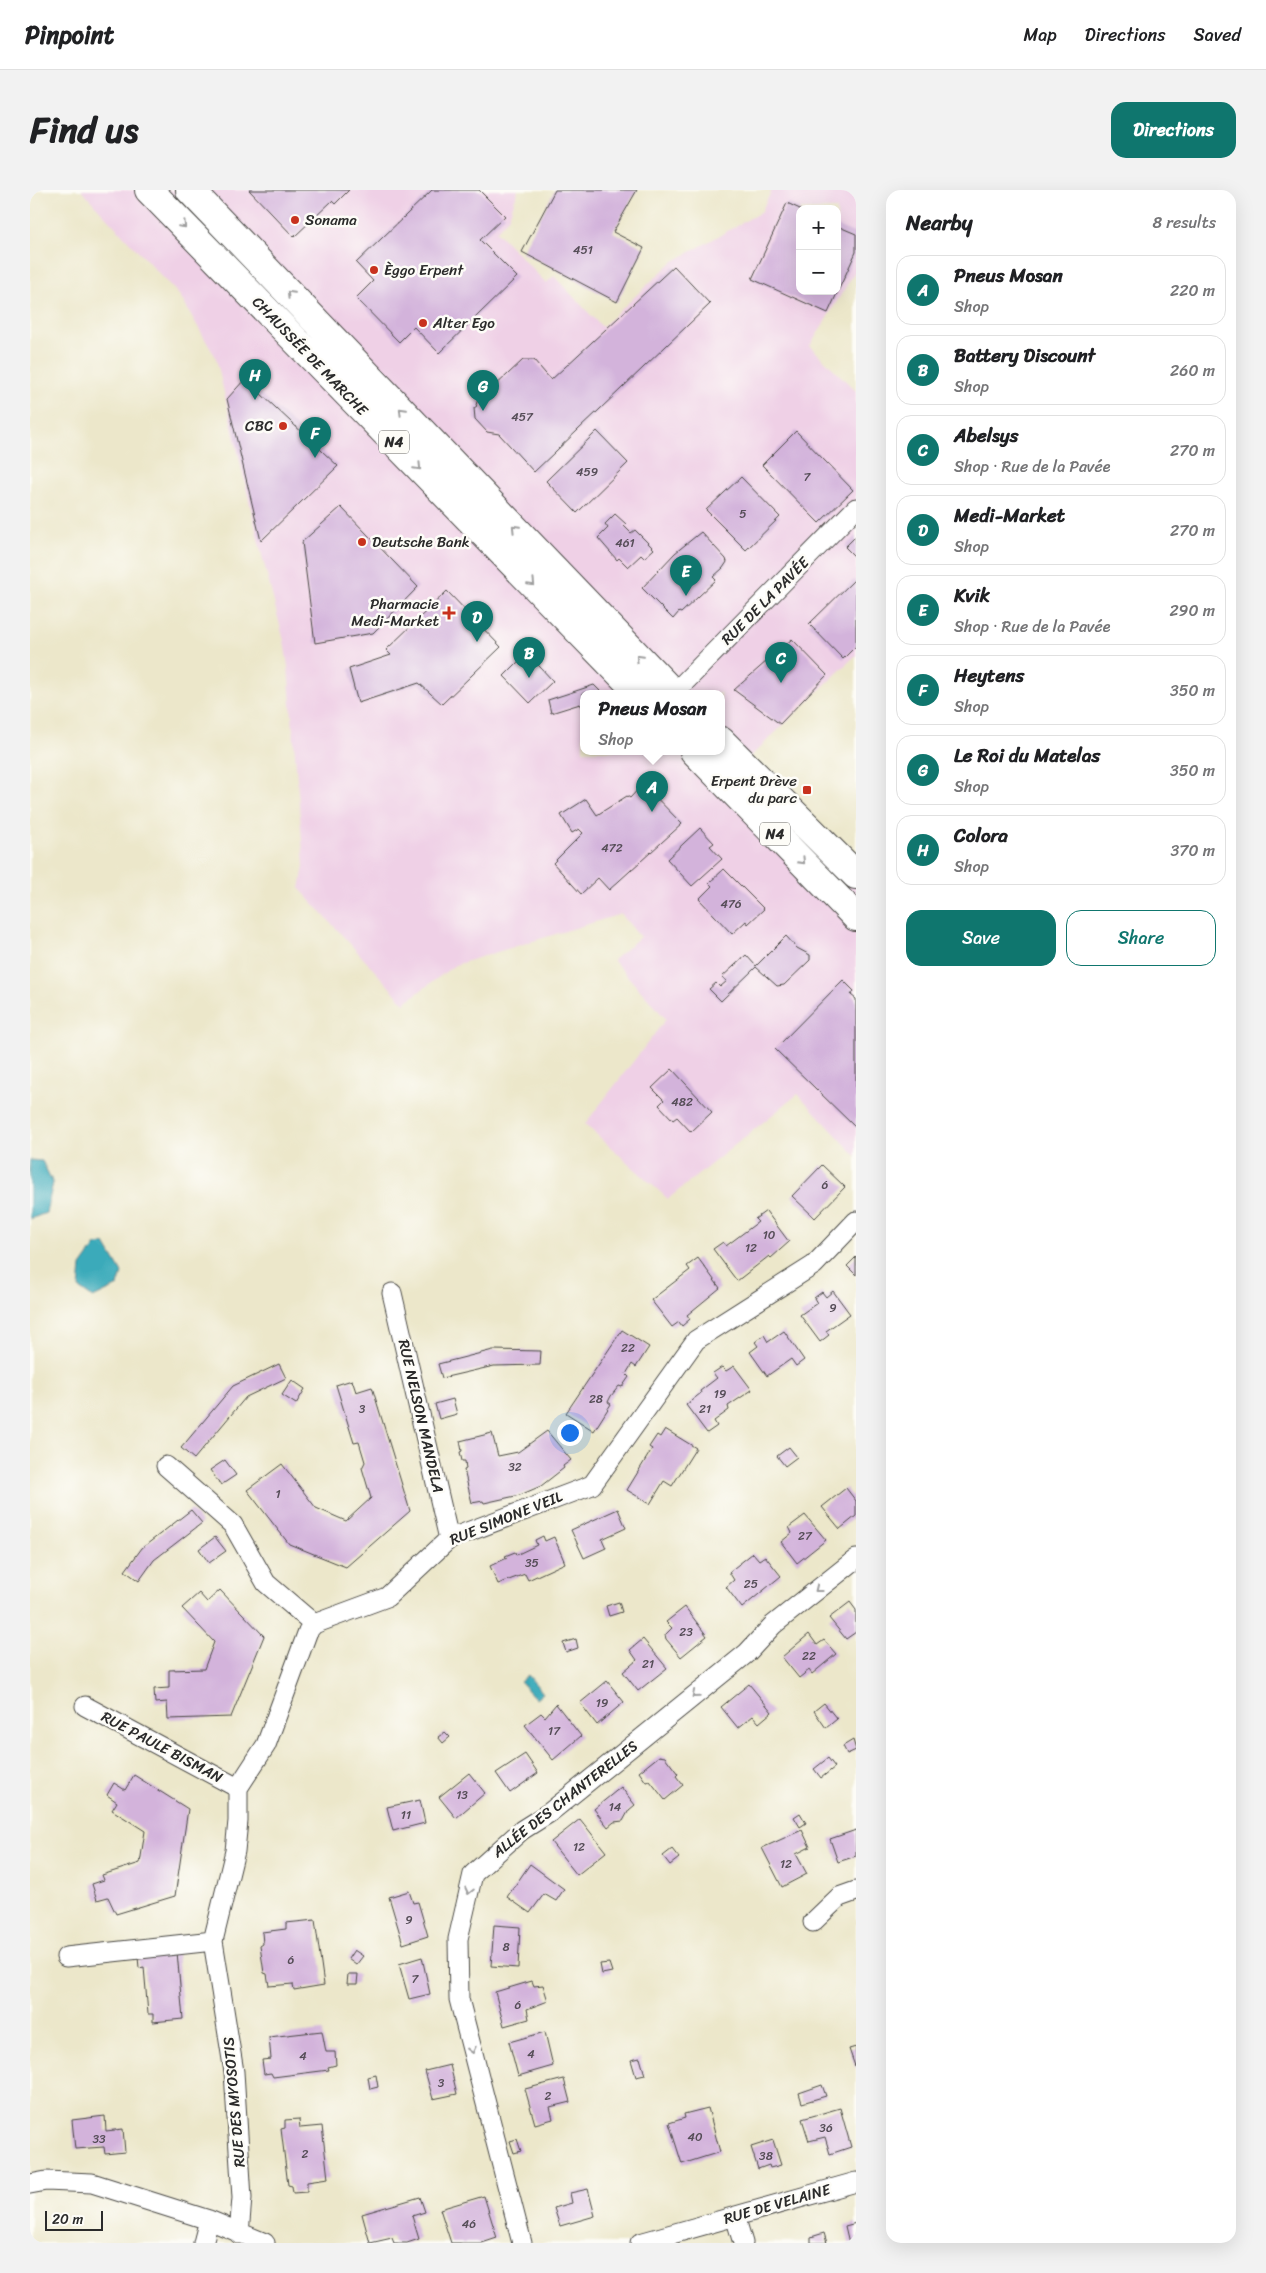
<!DOCTYPE html>
<html lang="en">
<head>
<meta charset="utf-8">
<style>
  body { margin:0; font-family:Sriracha,sans-serif; background:#f2f2f2; color:#202124 }
  .controls { position:absolute; right:15px; top:15px; display:grid; overflow:hidden; border-radius:10px; box-shadow:0 5px 20px #0002 }
  .controls button { width:45px; height:45px; display:grid; place-items:center; padding:0; border:0; border-bottom:1px solid #e0e0e0; background:#fff; color:#202124; font:25px sans-serif }
  .scale { position:absolute; left:15px; bottom:12px; width:58px; box-sizing:border-box; padding-left:5px; border:2px solid #2b2b2b; border-top:0; font-size:14px; line-height:18px; white-space:nowrap; color:#2b2b2b; -webkit-text-stroke:4px #fdfcf7; paint-order:stroke }
  .you { position:absolute; left:539px; top:1242px; width:18px; height:18px; margin:-12px; border:4px solid #fff; border-radius:50%; background:#1a73e8; box-shadow:0 0 0 8px #1a73e833 }
  .badge { display:grid; place-items:center; width:32px; height:32px; border-radius:50%; background:#0f766e; color:#fff; font-size:16px; font-weight:700 }
  .pin { position:absolute; translate:-50% -41px; filter:drop-shadow(0 1px 2px #0008) }
  .pin::after { content:''; position:absolute; top:26px; width:18px; height:15px; background:inherit; clip-path:polygon(0 0,100% 0,50% 100%) }
  .popup { position:absolute; left:550px; top:500px; width:145px; height:65px; box-sizing:border-box; display:grid; place-content:center; border-radius:10px; background:#fff; filter:drop-shadow(0 1px 4px #0005); font-size:16px; white-space:nowrap; color:#757577 }
  .popup b { font-size:19px; color:#202124 }
  .popup::after { content:''; position:absolute; left:50%; top:100%; margin-left:-10px; border:10px solid transparent; border-top-color:#fff }
  .list { margin:0; padding:0; list-style:none }
  h2 { display:flex; justify-content:space-between; align-items:center; height:65px; margin:0; padding:0 20px; font-size:21px }
  h2 small { font-size:16px; font-weight:400; color:#757577 }
  .list li { display:grid; grid-template-columns:32px 1fr auto; gap:15px; align-items:center; box-sizing:border-box; height:70px; margin:0 10px 10px; padding:0 10px; border:1px solid #e0e0e0; border-radius:15px }
  .list b { display:block; font-size:19px; white-space:nowrap }
  .list p { margin:0; font-size:16px; white-space:nowrap; color:#757577 }
  .list em { font-size:16px; font-style:normal; color:#757577 }
  .actions { display:flex; gap:10px; padding:15px 20px }
  .actions a { flex:1; padding:11px 0; border:1px solid #0f766e; border-radius:15px; text-align:center; font-size:18px; color:#0f766e }
  .actions .main { background:#0f766e; color:#fff }
  .map { position:relative; flex:none; width:826px; height:2053px; overflow:hidden; border-radius:15px }
  header { display:flex; align-items:center; gap:30px; box-sizing:border-box; height:70px; padding:0 25px; background:#fff; border-bottom:1px solid #e0e0e0 }
  header strong { font-size:24px }
  nav { display:flex; gap:28px; margin-inline-start:auto; font-size:18px }
  .intro { display:flex; align-items:center; justify-content:space-between; box-sizing:border-box; height:120px; padding:0 30px }
  h1 { margin:0; font-size:35px }
  .button { padding:12px 22px; border-radius:15px; background:#0f766e; color:#fff; font-size:18px; font-weight:700 }
  main { display:flex; gap:30px; padding:0 30px }
  aside { flex:1; background:#fff; border-radius:15px; box-shadow:0 5px 20px #0002 }
  .map>svg:first-child { display:block }
</style>
</head>
<body>
<header>
<strong>Pinpoint</strong>
<nav><a>Map</a><a>Directions</a><a>Saved</a></nav>
</header>
<div class="intro"><h1>Find us</h1><a class="button">Directions</a></div>
<main>
<div class="map">
<svg width="826" height="2053" viewBox="0 0 826 2053">
  <rect width="100%" height="100%" fill="#fdfcf7"/>
  <filter id="ink" filterUnits="userSpaceOnUse"><feTurbulence type="fractalNoise" baseFrequency=".02" numOctaves="2"/><feDisplacementMap in="SourceGraphic" scale="10" xChannelSelector="R" yChannelSelector="G"/><feConvolveMatrix kernelMatrix="1 2 1 2 8 2 1 2 1" color-interpolation-filters="sRGB"/></filter>
  <filter id="wash" filterUnits="userSpaceOnUse"><feTurbulence type="fractalNoise" baseFrequency=".0096" numOctaves="4" result="noise"/><feDisplacementMap in="SourceGraphic" scale="20" xChannelSelector="R" yChannelSelector="G"/><feGaussianBlur stdDeviation="1.12" result="paint"/><feColorMatrix in="noise" values="0 0 0 0 0 0 0 0 0 0 0 0 0 0 0 0 0 1.4 0 .05"/><feComposite in="paint" operator="in"/></filter>
  <g filter="url(#wash)">
    <rect width="100%" height="100%" fill="#ece7ca"/>
    <path fill="#efd0e6" fill-rule="evenodd" d="M51,0H488L479,27L466,41L516,93L524,86L572,137L641,73L731,22L742,0H826V80L780,156L826,201V465L719,568L826,676V966L768,904L638,1009L555,934L636,829L583,770L610,747L591,724L425,775L374,813L270,699L274,676L258,477L254,451L230,358L186,168L150,106ZM770,19H807V101H770ZM553,503H691V561H553Z"/>
    <path fill="#3baaba" stroke="#336a72" d="M0,970L12,971L23,993L16,1023L0,1029Z
      M75,1054L92,1083L88,1096L63,1108L49,1098L51,1076L66,1055Z
      M498,1485L513,1503L506,1509L490,1492Z"/>
    <g id="blocks">
      <path fill="#d3b3db" d="M219,0H319L305,14L302,11L264,47Z
        M402,0H449L475,26L450,50L487,87L409,163L384,137L369,152L326,108L343,91L326,73Z
        M525,0H607L583,42L614,58L587,112L492,62Z
        M757,13L770,19V101H807V36L826,44V62L798,123L722,89Z
        M644,76L680,114L504,282L469,244L457,242L445,229L444,218L447,216L446,215L448,209L458,199L463,198L493,170H504L521,190Z
        M215,189L308,276L231,351L197,209Z
        M567,241L598,273L547,323L516,291Z
        M766,241L823,300L789,333L732,275Z
        M711,287L750,327L716,360L676,320Z
        M311,317L388,397L343,443L285,453L272,352Z
        M585,324L596,334L594,336L601,343L605,340L624,359L614,368L611,365L598,377L589,368L587,370L568,348L578,338L575,334Z
        M671,342L696,369L697,372L693,378L683,387L686,390L651,423L649,422L643,429L612,398L645,363Z
        M826,346V368L815,357Z
        M824,390L826,391V456L813,469L779,434Z
        M417,401L471,457L412,514L389,493L328,513L319,479L361,465L356,460Z
        M762,449L797,485L750,534L704,500Z
        M497,463L523,491L500,513L474,486Z
        M564,495L572,503H553V518L550,514L521,523L518,510Z
        M613,594L652,634L579,700L568,688L551,704L523,673L553,643L549,639L542,643L531,625L556,609L567,625L597,606L600,608Z
        M670,638L684,653L680,656L692,669L662,696L637,669Z
        M694,679L734,719L718,734L716,731L702,744L669,709L682,696L679,693Z
        M756,746L767,758L780,765V770L754,795L747,796L726,777L691,811L679,799L686,793L690,797L697,791L692,787L716,765L726,776Z
        M813,790L824,801L821,805L826,809V938L745,859Z
        M642,879L682,922L661,942L647,927L643,930L629,915L634,910L622,898Z
        M792,975L815,997L785,1028L762,1006Z
        M736,1021L759,1052L741,1068L739,1066L707,1091L683,1059L693,1052L696,1056L728,1032L725,1029Z
        M826,1067V1085L817,1076Z
        M668,1068L690,1098L657,1125L660,1129L652,1136L649,1132L642,1137L621,1110L660,1080L657,1076Z
        M803,1101L820,1124L796,1141L799,1145L790,1152L770,1125L787,1113L784,1108L792,1102L796,1107Z
        M592,1140L619,1157L606,1177L602,1174L596,1184L599,1187L592,1197L589,1196L581,1206L578,1212L581,1214L564,1241L536,1223Z
        M754,1141L774,1170L766,1176L761,1169L737,1186L720,1162L728,1156L725,1152L734,1145L738,1152Z
        M463,1160L511,1161L510,1175L464,1176L412,1188L408,1174Z
        M249,1174L256,1188L216,1207L164,1269L151,1258L203,1196Z
        M704,1176L722,1200L698,1216L699,1220L684,1231L687,1236L677,1243L656,1215L671,1203L670,1201L687,1188L683,1183L692,1177L696,1181Z
        M262,1190L275,1199L266,1214L252,1205Z
        M322,1190L326,1202L342,1197L380,1321L316,1377L259,1354L217,1300L252,1274L286,1318L316,1331L341,1308L332,1278L335,1272L329,1252L324,1253L306,1195Z
        M423,1209L427,1224L409,1229L405,1214Z
        M635,1239L666,1258L642,1296L634,1291L620,1314L597,1300L622,1259L619,1257L627,1245L630,1247Z
        M517,1241L541,1270L533,1276L534,1278L511,1296L490,1305L454,1313L453,1311L442,1313L434,1280L436,1279L435,1271H432L430,1262L432,1261L430,1251L462,1243L468,1266L488,1262Z
        M759,1257L767,1267L755,1276L747,1266Z
        M195,1270L206,1285L191,1295L180,1280Z
        M816,1298L826,1311V1326L810,1339L792,1317Z
        M588,1319L596,1338L572,1349L576,1358L554,1368L541,1340Z
        M161,1320L172,1333L124,1370L109,1391L95,1381L112,1358Z
        M775,1325L796,1350L767,1373L751,1352L762,1343L759,1337Z
        M513,1346L515,1351L524,1347L535,1373L498,1390L495,1384L468,1394L460,1376L477,1368L475,1366L485,1362L486,1365L505,1356L507,1355L505,1350Z
        M185,1347L196,1361L179,1373L169,1359Z
        M723,1363L729,1370L735,1366L751,1386L712,1418L696,1397L704,1390L699,1382Z
        M190,1400L234,1446L201,1527L138,1529L137,1512L125,1513L124,1499L139,1498V1480L174,1479L184,1452L152,1418L169,1403L177,1412Z
        M589,1412L592,1422L579,1426L576,1416Z
        M820,1412L826,1420V1442L816,1449L799,1428Z
        M655,1417L677,1446L651,1467L636,1449L635,1445L642,1438L636,1432Z
        M779,1444L787,1455L794,1450L806,1464L782,1484L779,1480L769,1488L752,1467Z
        M546,1449L548,1458L536,1462L533,1453Z
        M613,1449L637,1478L608,1501L593,1482L607,1470L600,1460Z
        M577,1491L594,1512L567,1535L550,1513Z
        M719,1494L742,1522L729,1533L723,1526L708,1538L691,1517Z
        M794,1513L807,1529L796,1538L784,1521Z
        M526,1514L551,1546L523,1570L495,1535L511,1523L515,1527Z
        M415,1542L420,1547L413,1553L408,1547Z
        M823,1550L826,1560L817,1564L813,1556Z
        M495,1564L508,1583L480,1603L466,1583Z
        M629,1566L635,1567L648,1584L646,1586L653,1595L635,1610L620,1591L616,1592L609,1582Z
        M798,1568L805,1577L791,1588L784,1579Z
        M439,1583L455,1603L426,1628L409,1607Z
        M104,1585L158,1619L145,1706L86,1724L78,1707L67,1710L62,1694L74,1690L72,1685L110,1673L115,1641L82,1620L87,1612L77,1605L84,1593L95,1600Z
        M591,1597L605,1615L599,1620L593,1631L584,1632L578,1637L564,1619Z
        M390,1610L395,1633L363,1641L357,1617Z
        M770,1623L776,1633L770,1637L764,1627Z
        M550,1629L576,1662L547,1685L521,1652Z
        M772,1640L780,1657L766,1664L777,1684L752,1697L732,1658Z
        M826,1640V1666L808,1672L800,1649Z
        M642,1659L649,1668L640,1675L633,1666Z
        M500,1674L534,1699L526,1711L514,1704L500,1723L477,1707Z
        M379,1701L383,1713L388,1712L398,1746L373,1754L359,1707Z
        M285,1730L294,1795L264,1800L263,1794L239,1796L237,1784L234,1783L230,1756L233,1754L232,1742L256,1739V1733Z
        M464,1735L490,1737L488,1778L461,1776Z
        M324,1760L333,1766L326,1775L318,1769Z
        M147,1762L153,1829L123,1832V1824H118L114,1777L109,1778L108,1767Z
        M392,1767L400,1804L379,1809L369,1774Z
        M579,1773L582,1782L572,1784L570,1774Z
        M318,1784H328L327,1794H317Z
        M502,1791L504,1796L513,1795L518,1811L497,1819L499,1829L474,1836L465,1802Z
        M292,1841L296,1862H305L306,1875L298,1877L299,1880L243,1887L241,1883L234,1884L232,1870L241,1869L239,1847Z
        M515,1842L523,1876L488,1886L479,1852Z
        M826,1857V1879L819,1859Z
        M610,1868L615,1885L606,1887L601,1870Z
        M420,1875L427,1904L403,1909L395,1881Z
        M346,1885L348,1897L340,1899L338,1887Z
        M534,1889L540,1912L520,1917L523,1929L505,1934L495,1899Z
        M792,1895L796,1906L772,1913L769,1903Z
        M678,1918L690,1962L652,1974L639,1933L655,1928L654,1924Z
        M810,1918L821,1957L800,1964L795,1947L779,1951L772,1929Z
        M75,1926L76,1941L93,1939L95,1962L75,1964L74,1957L45,1959L42,1930Z
        M269,1929L270,1938L292,1936L298,1989L277,1992V2002L263,2003L262,1996L258,1995L251,1939L255,1938V1930Z
        M487,1949L491,1961L484,1963L480,1951Z
        M743,1950L751,1975L740,1978L739,1975L728,1979L721,1957Z
        M558,1999L565,2026L530,2036L524,2018L542,2013L540,2003Z
        M454,2006L467,2048L452,2053H421L410,2019Z
        M390,2007L395,2022L382,2026L389,2049L377,2053H364L362,2048L340,2053L332,2024Z
        M826,2033V2053H819L815,2036Z
        M794,2043L797,2053H781V2047Z"/>
    </g>
  </g>
  <g filter="url(#ink)">
    <use href="#blocks" fill-opacity="0" stroke="#484743" stroke-width="1"/>
    <g fill="none" stroke-linecap="round" stroke-linejoin="round">
      <g stroke="#484743" stroke-width="21">
        <path id="minor" d="M644,503L826,318
          M362,1103L419,1349
          M136,1276L203,1335L236,1393L284,1434
          M55,1516L208,1598
          M783,1732L809,1707L826,1701
          M36,1767L183,1751
          M0,1994L16,1991L62,1993L179,2030L235,2053
          M705,2026L713,2053
          M209,2044L212,2008L204,1882L183,1751L205,1661L208,1631V1598L236,1555L278,1441L284,1434L357,1407L419,1349L562,1295L666,1150L784,1075L826,1031
          M173,2053L179,2030
          M492,2053L429,1809L428,1749L443,1684L492,1640L519,1623L581,1573L717,1463L743,1435L826,1369
          M610,2053L826,1992"/>
      </g>
      <g stroke="#484743" stroke-width="30">
        <path id="primary" d="M119,0L609,503
          M160,0L643,503
          M691,551L826,685
          M664,561L826,727"/>
      </g>
      <use href="#minor" stroke="#fff" stroke-width="19"/>
      <use href="#primary" stroke="#fff" stroke-width="28"/>
    </g>
    <defs><path id="oneway-chevron" d="M-2-3.5L2.5 0L-2 3.5" fill="none" stroke-width="1.6" stroke-linecap="round" stroke-linejoin="round" transform="scale(1.25)"/></defs>
    <g stroke="#a0a0a0">
      <use href="#oneway-chevron" transform="translate(153 35) rotate(46)"/>
      <use href="#oneway-chevron" transform="translate(260 104) rotate(-134)"/>
      <use href="#oneway-chevron" transform="translate(372 221) rotate(-134)"/>
      <use href="#oneway-chevron" transform="translate(388 277) rotate(46)"/>
      <use href="#oneway-chevron" transform="translate(485 338) rotate(-134)"/>
      <use href="#oneway-chevron" transform="translate(502 393) rotate(46)"/>
      <use href="#oneway-chevron" transform="translate(609 468) rotate(-134)"/>
      <use href="#oneway-chevron" transform="translate(772 671) rotate(46)"/>
      <use href="#oneway-chevron" transform="translate(788 1399) rotate(142)"/>
      <use href="#oneway-chevron" transform="translate(665 1505) rotate(141)"/>
      <use href="#oneway-chevron" transform="translate(439 1701) rotate(103)"/>
      <use href="#oneway-chevron" transform="translate(442 1860) rotate(76)"/>
    </g>
  </g>
  <g fill="#c8321e" stroke="#fdfcf7" stroke-width="2">
    <circle cx="265" cy="30" r="5"/>
    <circle cx="344" cy="80" r="5"/>
    <circle cx="393" cy="133" r="5"/>
    <circle cx="253" cy="236" r="5"/>
    <circle cx="332" cy="352" r="5"/>
    <path d="M416.5 415.5h5v5h5v5h-5v5h-5v-5h-5v-5h5z"/>
    <rect x="772" y="595" width="10" height="10" rx="2.5"/>
  </g>
  <g text-anchor="middle" dominant-baseline="central" stroke-width="5" stroke-linejoin="round" paint-order="stroke">
    <g font-size="12" fill="#554d57">
      <text x="553" y="60">451</text>
      <text x="492" y="227">457</text>
      <text x="557" y="282">459</text>
      <text x="777" y="287">7</text>
      <text x="713" y="324">5</text>
      <text x="595" y="353">461</text>
      <text x="582" y="658">472</text>
      <text x="701" y="714">476</text>
      <text x="652" y="912">482</text>
      <text x="795" y="995">6</text>
      <text x="739" y="1045">10</text>
      <text x="721" y="1058">12</text>
      <text x="803" y="1118">9</text>
      <text x="598" y="1158">22</text>
      <text x="690" y="1204">19</text>
      <text x="566" y="1209">28</text>
      <text x="332" y="1219">3</text>
      <text x="675" y="1219">21</text>
      <text x="485" y="1277">32</text>
      <text x="248" y="1304">1</text>
      <text x="775" y="1346">27</text>
      <text x="502" y="1373">35</text>
      <text x="721" y="1394">25</text>
      <text x="656" y="1442">23</text>
      <text x="779" y="1466">22</text>
      <text x="618" y="1474">21</text>
      <text x="572" y="1513">19</text>
      <text x="524" y="1541">17</text>
      <text x="432" y="1605">13</text>
      <text x="585" y="1617">14</text>
      <text x="376" y="1625">11</text>
      <text x="549" y="1657">12</text>
      <text x="756" y="1674">12</text>
      <text x="379" y="1730">9</text>
      <text x="476" y="1757">8</text>
      <text x="261" y="1770">6</text>
      <text x="385" y="1789">7</text>
      <text x="488" y="1815">6</text>
      <text x="501" y="1864">4</text>
      <text x="273" y="1866">4</text>
      <text x="411" y="1893">3</text>
      <text x="518" y="1906">2</text>
      <text x="796" y="1938">36</text>
      <text x="665" y="1947">40</text>
      <text x="69" y="1949">33</text>
      <text x="275" y="1964">2</text>
      <text x="736" y="1966">38</text>
      <text x="439" y="2034">46</text>
    </g>
    <g fill="#fdfcf7" stroke="#6a6a68" stroke-width="1">
      <rect x="349" y="240.5" width="30" height="23" rx="4"/>
      <rect x="730" y="632.5" width="30" height="23" rx="4"/>
    </g>
    <g font-size="14" font-weight="bold" fill="#2b2b2b">
      <text x="364" y="252">N4</text>
      <text x="745" y="644">N4</text>
    </g>
    <g font-size="15" fill="#2b2b2b" stroke="#fdfcf7" text-anchor="start">
      <text x="275" y="30">Sonama</text>
      <text x="354" y="80">Èggo Erpent</text>
      <text x="403" y="133">Alter Ego</text>
      <text x="243" y="236" text-anchor="end">CBC</text>
      <text x="342" y="352">Deutsche Bank</text>
      <text x="409" y="414" text-anchor="end">Pharmacie<tspan x="409" dy="17">Medi-Market</tspan></text>
      <text x="767" y="591" text-anchor="end">Erpent Drève<tspan x="767" dy="17">du parc</tspan></text>
    </g>
    <g font-size="15" fill="#2b2b2b" stroke="#fdfcf7">
      <text transform="translate(280 166) rotate(46)">CHAUSSÉE DE MARCHE</text>
      <text transform="translate(735 411) rotate(-45)">RUE DE LA PAVÉE</text>
      <text transform="translate(391 1226) rotate(77)">RUE NELSON MANDELA</text>
      <text transform="translate(476 1328) rotate(-22)">RUE SIMONE VEIL</text>
      <text transform="translate(132 1557) rotate(28)">RUE PAULE BISMAN</text>
      <text transform="translate(535 1609) rotate(-38)">ALLÉE DES CHANTERELLES</text>
      <text transform="translate(204 1912) rotate(-95)">RUE DES MYOSOTIS</text>
      <text transform="translate(747 2014) rotate(-16)">RUE DE VELAINE</text>
    </g>
  </g>
</svg>
<div class="controls">
<button>+</button>
<button>−</button>
</div>
<div class="scale">20 m</div>
<div class="you"></div>
<div class="pin badge" style="left:622px;top:622px">A</div>
<div class="popup"><b>Pneus Mosan</b>Shop</div>
<div class="pin badge" style="left:499px;top:488px">B</div>
<div class="pin badge" style="left:751px;top:493px">C</div>
<div class="pin badge" style="left:447px;top:452px">D</div>
<div class="pin badge" style="left:656px;top:406px">E</div>
<div class="pin badge" style="left:285px;top:268px">F</div>
<div class="pin badge" style="left:453px;top:221px">G</div>
<div class="pin badge" style="left:225px;top:210px">H</div>
</div>
<aside>
<h2>Nearby<small>8 results</small></h2>
<ul class="list">
<li><span class="badge">A</span><div><b>Pneus Mosan</b><p>Shop</p></div><em>220 m</em></li>
<li><span class="badge">B</span><div><b>Battery Discount</b><p>Shop</p></div><em>260 m</em></li>
<li><span class="badge">C</span><div><b>Abelsys</b><p>Shop · Rue de la Pavée</p></div><em>270 m</em></li>
<li><span class="badge">D</span><div><b>Medi-Market</b><p>Shop</p></div><em>270 m</em></li>
<li><span class="badge">E</span><div><b>Kvik</b><p>Shop · Rue de la Pavée</p></div><em>290 m</em></li>
<li><span class="badge">F</span><div><b>Heytens</b><p>Shop</p></div><em>350 m</em></li>
<li><span class="badge">G</span><div><b>Le Roi du Matelas</b><p>Shop</p></div><em>350 m</em></li>
<li><span class="badge">H</span><div><b>Colora</b><p>Shop</p></div><em>370 m</em></li>
</ul>
<div class="actions"><a class="main">Save</a><a>Share</a></div>
</aside>
</main>
</body>
</html>
